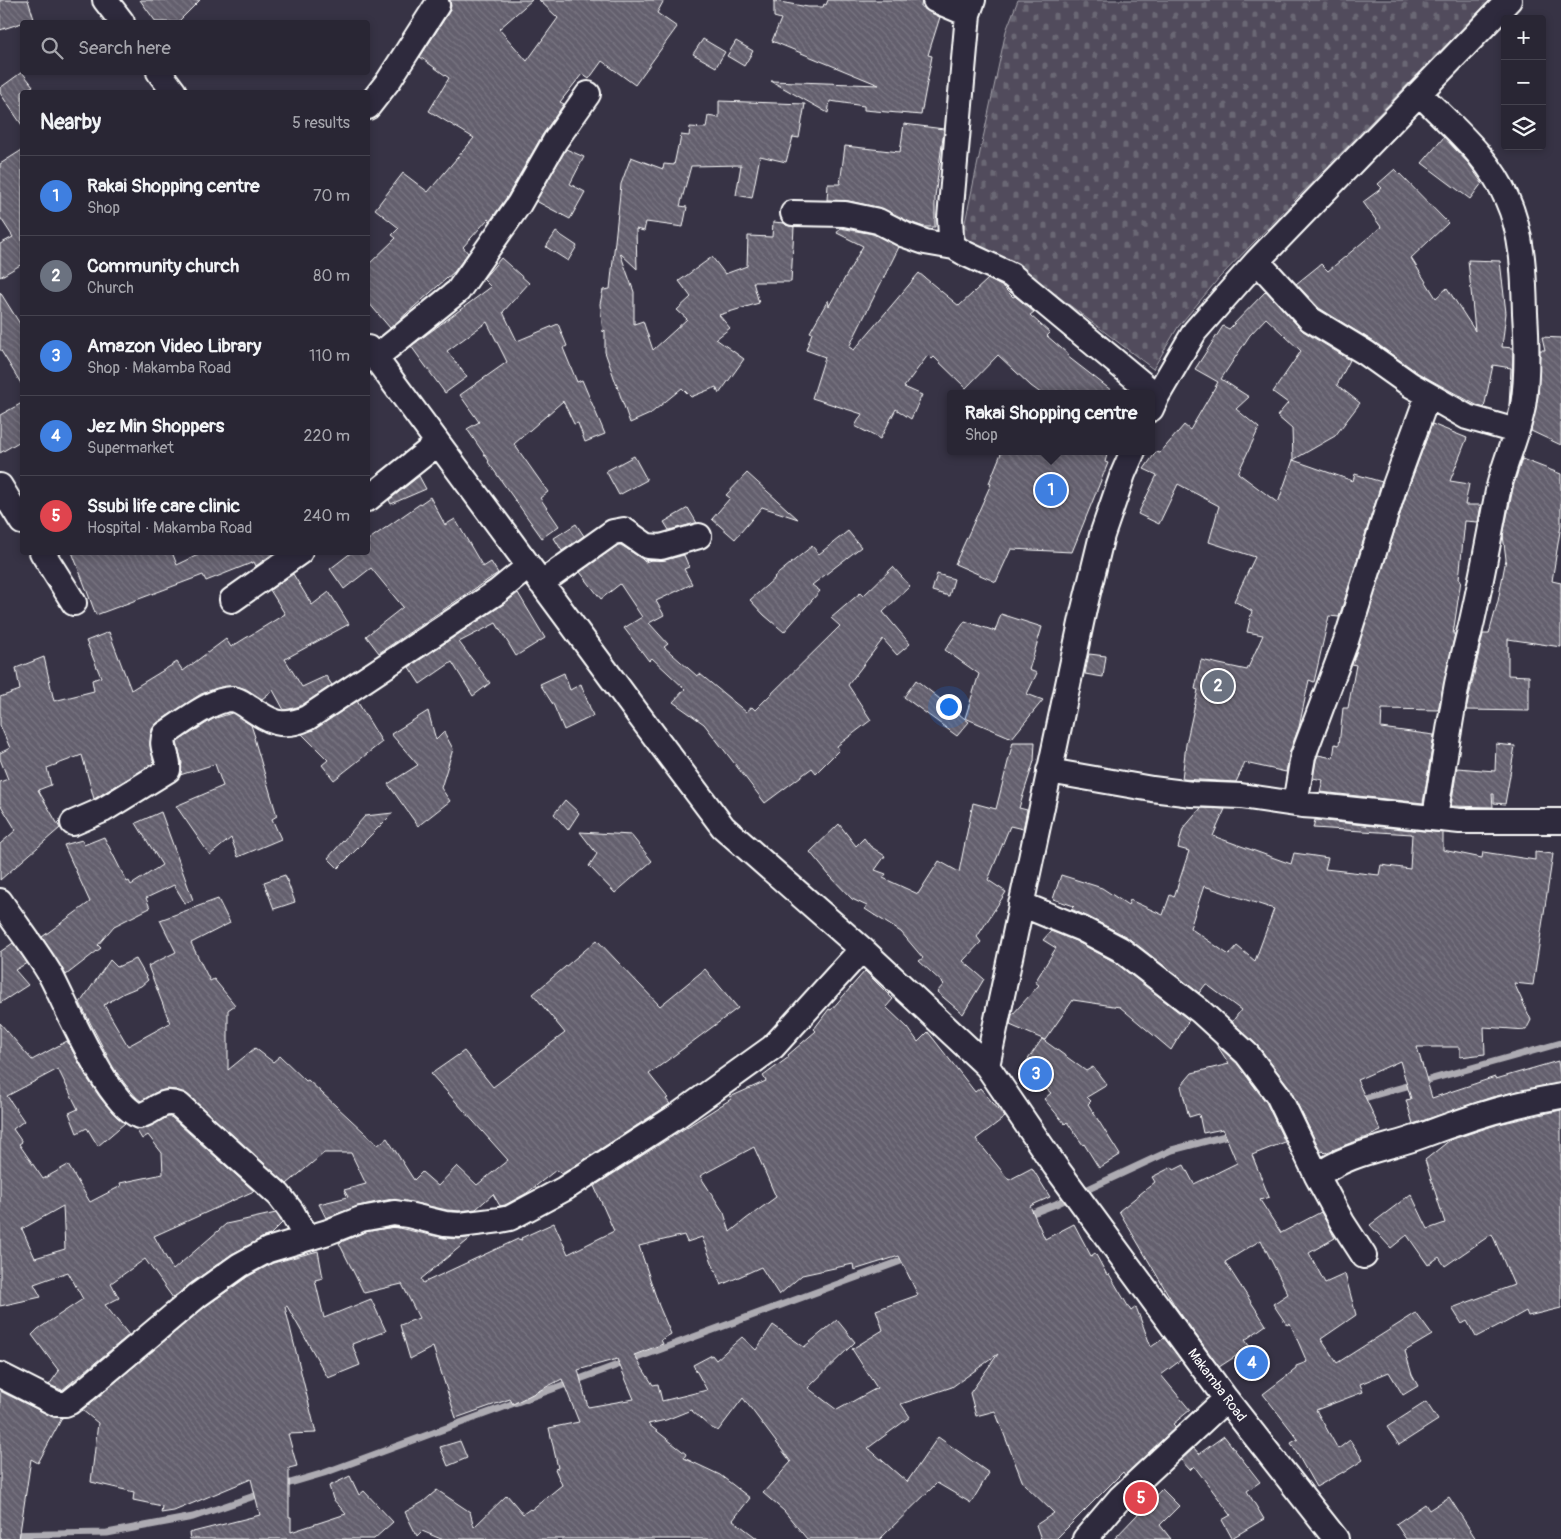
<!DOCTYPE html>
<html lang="en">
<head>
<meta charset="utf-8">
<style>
  body { margin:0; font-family:Pangolin,sans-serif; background:#312e3c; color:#f1f3f6 }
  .controls { position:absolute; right:15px; top:15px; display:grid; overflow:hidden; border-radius:5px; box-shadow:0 2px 8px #0003 }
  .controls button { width:45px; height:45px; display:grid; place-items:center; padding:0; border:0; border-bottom:1px solid #45434f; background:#292634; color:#f1f3f6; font:25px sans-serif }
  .you { position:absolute; left:948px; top:706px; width:18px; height:18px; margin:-12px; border:4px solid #fff; border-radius:50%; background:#1a73e8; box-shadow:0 0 0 8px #1a73e833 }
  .badge { display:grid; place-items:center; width:32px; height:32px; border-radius:50%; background:#ffd166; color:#fff; font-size:16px; font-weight:700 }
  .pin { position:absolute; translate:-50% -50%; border:2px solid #fff; box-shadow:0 1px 5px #0006 }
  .popup { position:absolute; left:947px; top:390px; width:208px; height:65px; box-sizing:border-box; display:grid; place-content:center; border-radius:5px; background:#292634; filter:drop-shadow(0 1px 4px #0005); font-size:16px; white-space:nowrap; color:#a5a5ac }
  .popup b { font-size:19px; color:#f1f3f6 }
  .popup::after { content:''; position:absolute; left:50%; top:100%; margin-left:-10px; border:10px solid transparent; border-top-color:#292634 }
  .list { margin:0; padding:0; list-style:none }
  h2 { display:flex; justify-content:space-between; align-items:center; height:65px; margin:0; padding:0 20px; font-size:21px }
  h2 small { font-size:16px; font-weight:400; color:#a5a5ac }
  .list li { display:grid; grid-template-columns:32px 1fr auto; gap:15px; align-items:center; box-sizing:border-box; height:80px; padding:0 20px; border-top:1px solid #45434f }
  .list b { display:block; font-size:19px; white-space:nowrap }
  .list p { margin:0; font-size:16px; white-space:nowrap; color:#a5a5ac }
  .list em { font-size:16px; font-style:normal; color:#a5a5ac }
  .icon { flex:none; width:28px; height:28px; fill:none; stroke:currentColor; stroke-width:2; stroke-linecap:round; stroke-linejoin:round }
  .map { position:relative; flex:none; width:1561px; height:1539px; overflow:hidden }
  .search { position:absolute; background:#292634; box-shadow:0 2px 8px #0003; left:20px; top:20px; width:350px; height:55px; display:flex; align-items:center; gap:12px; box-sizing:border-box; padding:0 18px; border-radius:5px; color:#a5a5ac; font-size:19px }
  .panel { position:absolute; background:#292634; box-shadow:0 2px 8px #0003; left:20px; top:90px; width:350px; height:465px; border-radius:5px }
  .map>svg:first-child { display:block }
</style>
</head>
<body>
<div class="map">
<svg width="1561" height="1539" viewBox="0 0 1561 1539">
  <defs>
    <pattern id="cemetery-stones" width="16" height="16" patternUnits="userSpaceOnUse" patternTransform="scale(1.25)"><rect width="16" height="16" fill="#514c5c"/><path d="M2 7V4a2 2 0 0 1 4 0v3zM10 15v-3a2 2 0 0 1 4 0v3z" fill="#6b6774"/></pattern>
    <pattern id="building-back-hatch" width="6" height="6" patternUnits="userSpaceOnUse" patternTransform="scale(1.25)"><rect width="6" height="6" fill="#635f6d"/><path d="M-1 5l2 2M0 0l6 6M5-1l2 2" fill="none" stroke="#7a7783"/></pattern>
  </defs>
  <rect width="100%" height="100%" fill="#373345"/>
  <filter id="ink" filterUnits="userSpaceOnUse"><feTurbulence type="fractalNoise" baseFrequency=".02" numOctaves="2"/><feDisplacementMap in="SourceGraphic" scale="10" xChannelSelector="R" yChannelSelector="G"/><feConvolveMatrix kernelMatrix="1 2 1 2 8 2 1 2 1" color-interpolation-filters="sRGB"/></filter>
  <g filter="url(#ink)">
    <path fill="url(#cemetery-stones)" stroke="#a8a6ae" d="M1018,0H1490L1219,278L1178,327L1153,369L1016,264L961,241L1006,31Z"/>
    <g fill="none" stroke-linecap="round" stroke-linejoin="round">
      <path stroke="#adabb2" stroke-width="7" d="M1357,1100L1561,1043
        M1025,1216L1056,1204L1172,1150L1233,1134
        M280,1486L324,1473L909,1258
        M0,1535L107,1533L193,1517L263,1493"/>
    </g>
    <path fill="url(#building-back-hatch)" stroke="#fff" fill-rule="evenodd" d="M0,0H28L34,19L0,30Z
      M140,0H200L178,22H156Z
      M450,0H532L499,29L527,61L558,18L539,0H664L657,13L677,27L635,85L602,61L589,79L582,74L560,102L564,104L543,134L507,197L490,221L488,219L463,247L468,253L454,272L390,328L368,302V265L396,238L392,235L399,228L375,209L403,173L428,192L474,138L429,111L449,78L420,57L449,12L451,6Z
      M828,0H922L921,7L940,17L928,55L932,56L921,115L864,110V106L830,101L828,113L771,81L879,85L772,41L781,19L774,17V1L808,7H823L824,4L826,5Z
      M703,39L725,52L716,67L693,54Z
      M736,41L753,51L744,66L727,56Z
      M22,72L33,86L22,92V125L0,93V88Z
      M719,101L805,104L799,138L793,137L786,162L760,156L752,198L736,195L741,165L691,166L680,206L687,207L683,227L646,222L644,231L636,229L637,269L620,253L634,292V324L643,321L653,350L687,319L677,310L691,297L679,281L712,257L725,274L747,266L748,236L772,237L773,222L784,223L786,225L794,227L791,282H753L759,303L719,315L730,328L716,339L744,359L719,394L716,387L691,397L682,388L650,414L630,423L605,352V330L603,332L600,304L603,290L610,289L621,184L631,157L663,169L664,164L674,165L678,146L679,147L681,135L689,136L690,127L706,128L708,116L719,118Z
      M904,124L944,129L935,197V227H924L910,222L881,208L848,201L827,200L828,184H840L845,146L900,152Z
      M1444,137L1469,164L1482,183L1470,199L1422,163Z
      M566,149L584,157L570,184L585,192L570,219L536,201Z
      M22,150V264L0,277V244L13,237L0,217V164Z
      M1395,169L1448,223L1411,258L1436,298L1447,288L1475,331L1468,260L1500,261L1506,313L1502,347L1513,348L1512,382L1509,406L1511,368L1493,365L1484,408L1478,406L1418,373L1374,342L1319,308L1296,284L1321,264L1328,271L1381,227L1363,202L1382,188L1378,184Z
      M840,228L873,234L899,247L849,347L854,350L919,273L959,306L988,279L1003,287L1013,297L1015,296L1034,312L1030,315L1050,333L1047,336L1068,354L1067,356L1116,394H1042L1031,386L998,355L966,388L934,357L932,359L928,355L904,387L922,395L911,419L896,409L880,439L855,426L862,414L812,398L825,357L806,350L812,333L810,332L828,300L829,306L863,246L837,233Z
      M556,232L577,246L568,261L546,247Z
      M501,258L529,283L503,312L517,341L558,324L567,346L563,348L577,382L582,380L605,434L585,442L578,423L574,424L563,401L514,444L548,492L540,498L559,526L542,538L488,462L489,461L467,429L479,422L460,395L507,362L487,322L447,351L467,377L445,393L411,346L491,287L483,279Z
      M1266,291L1303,331L1350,360L1337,385L1360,403L1335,436L1293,460L1353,481L1355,474L1382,482L1339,617L1329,616L1314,682L1309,680L1299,727L1290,751L1286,772L1245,763L1236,782L1182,779L1186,744L1198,690L1195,689L1201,660L1247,670L1263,635L1247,632L1252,611L1234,601L1255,557L1209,542L1219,506L1178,484L1159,524L1138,514L1157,475L1144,469L1156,452L1160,453L1184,425L1190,430L1218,382L1195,369L1223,326L1229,329ZM1266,318L1301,351L1273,392L1288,403L1277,416L1292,429L1293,460L1278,503L1238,473L1259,428L1236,409L1249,397L1221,379L1250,335Z
      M0,292L22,327V385L0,349Z
      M1542,337L1561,338V445L1531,431L1538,396L1540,350H1545Z
      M22,403V440L0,453V415Z
      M1432,424L1467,438L1450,481L1469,484L1465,505H1481L1478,522L1465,521L1459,579L1461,580L1453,634H1455L1438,710L1382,709L1381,728L1434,735L1423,803L1320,792L1323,780L1313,778L1316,760L1318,755L1333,758L1335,744L1339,745L1343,708H1348L1356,665L1352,664L1408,489Z
      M1002,451H1108L1105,462L1108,463L1072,552L1011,549L996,582L955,564L991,484L989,483Z
      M634,456L647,480L619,495L606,471Z
      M1522,459L1561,474V525L1552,581L1561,583V647L1508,639V675L1529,676V711L1466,710L1483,634H1489L1498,601L1506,559L1503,535L1514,484Z
      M747,473L798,519L762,507L735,539L712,519L730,498L726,495Z
      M419,476L426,489L391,504L389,500Z
      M430,497L445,525L455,519L483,567L491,562L498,573L379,653L366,636L403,607L371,568L344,589L330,569L352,552H368V540Z
      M688,508L697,523L669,530L664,522Z
      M576,524L584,536L562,551L554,538Z
      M848,531L861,547L812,585L820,591L784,632L764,615L750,600L775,578L774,577L812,546L819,554Z
      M618,545H621L641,558L645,562L651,560H665L684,555L689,567L684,569L692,584L656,601L664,615L649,623L668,644L664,647L697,676L700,674L746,712L752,707L755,710L840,626L831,618L860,593L863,596L893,567L910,586L883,612L910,644L897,655L883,639L848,685L871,720L837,746L839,750L816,773L812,768L765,803L704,724L673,702L685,689L652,658L649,661L624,628L642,617L620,584L601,599L580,572Z
      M72,552H172L177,565L204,552H275L256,566L254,562L206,581L203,575L96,615Z
      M293,574L312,605L329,592L349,624L285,659L302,687L326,676L332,685L301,706L289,709L284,710L273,690L262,699L246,689L236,686L221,687L201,694L157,723L152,729L150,745L154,763L94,799L82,755L47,768L51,785L38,790L60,828L0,880V844L16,830L0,804V782L8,779L0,759V753L10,748L0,725V697L20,690L16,668L44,657L54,701L94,691L92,680L101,677L86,641L109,632L131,690L177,662L183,671L226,639L231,647L285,614L270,590Z
      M937,574L954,579L949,596L932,591Z
      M518,593L545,638L516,656L496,623L459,642L490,683L473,696L452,662L420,684L409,667L505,603Z
      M1001,614L1042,627L1029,670L1037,673L1027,694L1043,700L1012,738L965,718L979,674L945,650L965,621L995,631Z
      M1089,654L1106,656L1103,677L1085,674Z
      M564,673L570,690L581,684L593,716L564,730L554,706L540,684Z
      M916,680L969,722L957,736L904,697Z
      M357,701L382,742L334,780L322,765L328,760L302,734L315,729Z
      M428,711L436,740L444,732L453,749L441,788L450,801L418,826L388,784L418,765L391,734Z
      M232,713L251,725L255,737L254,738L277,816L272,819L281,839L238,857L231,838L210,855L176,806L223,786L215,764L180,775L182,763L177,742L213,719Z
      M1013,742H1035L1034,761L1019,808L1027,810L1023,829L1010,826L988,880L1006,892L977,937L981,942L963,961L984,979L963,1014L937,992L944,984L919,961L923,958L901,932L865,909L867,906L852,899L829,875L810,852L839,824L856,846L864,838L870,846L885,856L875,870L886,874L883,878L918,894L939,861L959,872L973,803L996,809Z
      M1496,744L1515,746L1505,804L1494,803V794H1492L1493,807L1451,806L1457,768L1495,771Z
      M565,800L579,813L568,830L554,814Z
      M1201,808L1225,809L1213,836L1291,864L1294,853L1328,858L1325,869L1379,875L1381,865L1410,869L1412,834L1313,828L1315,820L1443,833V850L1482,858L1483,852L1535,860V852L1553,854L1533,985L1514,983L1531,1020L1526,1030L1484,1027L1485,1054L1460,1057V1047H1417L1432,1098L1495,1077L1496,1079L1558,1061L1561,1083L1532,1088L1492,1097L1413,1124L1406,1100L1411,1099L1400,1061L1357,1080L1381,1131L1365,1138H1363L1325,1153L1323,1151L1321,1152L1289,1087L1258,1046L1232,1022L1241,1010L1206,984L1199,993L1127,937L1088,917L1071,909L1074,906L1053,899L1061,875L1102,888L1128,905L1130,900L1163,915L1170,895L1174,897L1189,851L1178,848L1183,829ZM1204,886L1274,909L1255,961L1237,946L1229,955L1190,928Z
      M161,812L193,900L185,903L174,885L146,898L150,908L114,926L98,945L101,948L66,975L42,937L90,902L64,845L82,840L84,845L104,837L127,882L129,881L131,885L162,865L136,823Z
      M393,813L338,868L328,858L365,816Z
      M580,832L631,835L652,861L615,893L589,866L597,854Z
      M285,875L295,902L274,909L264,882Z
      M218,899L230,923L191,943L210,981L214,979L235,1005L228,1010V1070L255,1048L273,1062L280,1056L306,1081L308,1080L378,1145L387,1138L414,1180L422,1172L438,1186L457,1166L477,1185L508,1160L431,1074L464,1051L493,1087L565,1033L533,994L597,940L660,1006L705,969L738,1008L649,1074L668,1098L666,1099L670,1104L562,1174L556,1170L527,1193L505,1205L500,1206L493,1194L476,1209L460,1211L447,1210L411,1202L392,1199L358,1206L326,1218L319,1204L348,1197L344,1190L366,1184L351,1153H324L287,1184L188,1095L176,1090L167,1089L157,1092L141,1101L136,1097L125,1084L113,1067L80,1003L110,960L117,967L136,959L148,980L141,986L124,993L104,1005L128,1046L170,1023L148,966L176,952L160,920Z
      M1051,931L1076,941L1113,961L1189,1020L1171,1050L1120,1007L1073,1000L1045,1040L1010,1025L1012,1015L1039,985L1035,982L1056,948L1043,940Z
      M13,943L27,963L15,970L28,985L0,1003V952Z
      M865,971L893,999L886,1007L908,1028L918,1042L928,1032L975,1092L980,1088L1005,1117L976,1139L1009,1180L1032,1168L1050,1197L1030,1206L1045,1239L1074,1224L1091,1256L1095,1253L1107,1275L1109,1274L1131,1311L1136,1307L1151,1347L1164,1338L1181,1360L1161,1375L1190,1410L1173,1424L1176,1427L1125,1475L1123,1472L1056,1539H1041L1036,1525L1054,1513L1023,1483L995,1411L976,1416L970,1393L998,1354L952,1387L901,1404L910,1417L868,1448L907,1482L938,1437L989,1473L971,1503L937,1483L880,1539H807L784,1511L763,1493L791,1462L743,1398L718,1431L710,1427L691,1410L666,1420L648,1424L686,1454L684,1458L720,1475L750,1498L733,1520L758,1539H441L422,1531L417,1536L405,1512L423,1502L437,1490L470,1512L474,1527L507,1495L523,1514L530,1509L531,1510L562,1485L555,1469L558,1468L549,1428L579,1422L562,1379L513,1404L510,1399L456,1418L433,1347L410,1359L400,1325L419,1318L402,1284L364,1293L339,1243L365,1232L394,1227L444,1238L459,1239L472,1237L421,1279L423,1283L518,1239L522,1240L521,1238L554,1223L568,1254L614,1231L594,1186L731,1099L730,1097L766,1081L763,1076L789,1057L788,1055L816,1031L814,1029L829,1009L831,1010ZM754,1147L776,1197L746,1219L730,1232L724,1213L700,1176ZM684,1235L687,1242L702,1237L721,1285L761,1267L779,1295L802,1275L853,1264L854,1270L899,1256L918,1295L876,1310L883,1330L852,1349L877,1388L837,1410L808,1388L855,1342L837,1320L804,1347L773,1325L756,1350L742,1337L716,1360L712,1355L693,1365L707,1390L662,1401L658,1384L653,1385L634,1355L663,1344L661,1340L671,1334L659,1306L639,1246ZM617,1359L634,1399L588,1407L578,1370Z
      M0,1023L32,1060L67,1041L89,1081L102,1100L116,1116L125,1123L98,1146L87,1128L77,1133L69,1113L78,1109L58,1069L7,1096L24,1121L13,1129L22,1142L19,1144L43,1179L68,1165L90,1202L121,1186L120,1183L163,1174L162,1153L148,1135L142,1139L136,1129L149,1127L167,1117H171L254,1191L154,1236L173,1270L226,1224L276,1213L282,1223L270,1235L262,1238L232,1254L190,1284L173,1298L145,1259L111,1283L119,1298L105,1305L129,1335L62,1390L49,1385L59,1371L32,1335L38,1329L83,1299L68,1272L34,1284L41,1297L0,1306ZM63,1206L65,1249L35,1258L22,1229Z
      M1042,1039L1086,1071L1093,1067L1107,1085L1087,1097L1091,1101L1088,1104L1120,1155L1099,1168L1084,1144L1083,1145L1067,1122L1065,1124L1044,1099L1051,1093L1022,1068Z
      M1216,1044L1237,1063L1266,1102L1285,1142L1252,1155L1269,1197L1260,1200L1281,1233L1321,1212L1335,1238L1309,1253L1325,1283L1345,1274L1356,1315L1321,1339L1337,1363L1416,1313L1432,1335L1405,1351L1412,1375L1418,1386L1403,1395L1389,1372L1360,1384L1363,1392L1316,1410L1338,1449L1350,1440L1363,1460L1343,1473V1472L1316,1487L1291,1443L1298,1439L1263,1394L1296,1369V1366L1307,1362L1290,1323L1287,1325L1273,1304L1288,1294L1261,1240L1225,1262L1266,1325L1245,1340L1250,1347L1219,1367L1175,1306L1119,1211L1155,1182L1152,1177L1172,1167L1174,1170L1184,1165L1194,1184L1237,1163L1223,1129L1203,1133L1199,1114L1189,1117L1181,1086L1192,1073L1229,1064Z
      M1561,1110V1308L1528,1316L1526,1311L1501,1325V1324L1476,1337L1467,1321L1462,1324L1452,1308L1514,1285L1492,1234L1445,1266L1439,1257L1428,1265L1407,1235L1391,1248L1370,1225L1411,1194L1428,1229L1445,1223L1425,1160L1450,1140L1499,1124Z
      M318,1251L323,1278L315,1280L324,1318L371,1299L386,1331L352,1344L360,1365L328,1378L287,1306L285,1307L316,1433L288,1434L297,1466L289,1468V1517H291V1532L346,1514L333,1499L329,1486L350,1476L359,1495L364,1491L393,1522L374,1539H190L189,1533L260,1515L251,1479L174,1511L161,1513L162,1506L133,1500L134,1492L91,1482L98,1423L82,1410L206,1306L247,1277L273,1263Z
      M0,1391L51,1416L62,1418L38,1463L31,1459L19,1539H0Z
      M1426,1402L1438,1420L1399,1445L1387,1427Z
      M1224,1436L1260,1482L1247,1491L1264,1519L1232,1538L1222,1520L1231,1515L1194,1466L1190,1470L1181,1460L1194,1448L1199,1454Z
      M460,1441L467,1458L448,1466L440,1447Z
      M1162,1489L1179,1506L1160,1525L1171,1539H1114Z
      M1449,1497L1476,1539H1406L1396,1524L1425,1504L1429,1510Z"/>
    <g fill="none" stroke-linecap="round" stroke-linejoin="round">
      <g stroke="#fff" stroke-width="28">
        <path id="minor" d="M105,0L122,22
          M935,0L968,14
          M973,0L968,14L950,218L951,237L954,247L966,254L1011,275L1157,396
          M159,72L174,92
          M1419,93C1450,125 1489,156 1507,199C1523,234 1524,275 1525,313C1527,344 1528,375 1523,406C1518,435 1504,462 1498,491C1490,531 1483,572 1474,612C1469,636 1462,660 1457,684C1449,728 1442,773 1435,817
          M368,107L389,80L437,5
          M793,213L845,214L878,221L905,235L925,242L954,247
          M1257,261L1310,319L1366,353L1411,385L1467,417L1516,431
          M368,348L638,714L723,827L862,949L987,1066L1055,1166L1226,1399L1336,1539
          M375,358L458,291L519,204L555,141L588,94
          M1151,409L1157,396L1195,331L1257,261L1509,0
          M0,486L22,522
          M368,499L438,443
          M42,552L74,603
          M541,583L613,532L624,530L647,546L661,547L699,536
          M232,600L300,552
          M1049,771L1152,789L1192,794L1241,796L1302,805L1318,806L1460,821H1561
          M1295,804L1303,756L1346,641L1395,485L1428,395
          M73,823L103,810L168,770C170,757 159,747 165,734C182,723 213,698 233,699C240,700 245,705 250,708C271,722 282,729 307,718L497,592L529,566
          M0,901C16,925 36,950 50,974C68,1008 106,1102 139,1116C156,1112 160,1098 179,1105L279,1195L292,1212L306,1238
          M1021,904L1082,929L1120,949L1200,1011L1247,1054L1278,1095L1317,1176L1342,1222L1364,1256
          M987,1066L1084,609L1102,535L1123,474L1133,451
          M1317,1176C1345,1155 1377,1150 1409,1140C1425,1135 1441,1128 1457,1123C1490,1111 1526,1102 1561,1096
          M0,1375L57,1404H65L70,1402L85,1390L198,1295L240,1265L268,1250L328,1232L361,1219L394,1213L408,1215L445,1224L460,1225L500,1220L510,1218L564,1189L677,1116L773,1047L862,949
          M1085,1539L1120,1498L1226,1399"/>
      </g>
      <use href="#minor" stroke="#2f2a3d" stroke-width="24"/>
    </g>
  </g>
  <g text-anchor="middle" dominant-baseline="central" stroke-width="5" stroke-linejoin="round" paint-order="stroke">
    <g font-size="14" fill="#fff" stroke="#2f2a3d">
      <text transform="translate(1217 1385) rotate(53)">Makamba Road</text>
    </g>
  </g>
</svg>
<div class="controls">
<button>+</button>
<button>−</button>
<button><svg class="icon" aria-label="layers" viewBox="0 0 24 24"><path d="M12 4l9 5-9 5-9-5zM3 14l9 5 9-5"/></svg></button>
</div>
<div class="you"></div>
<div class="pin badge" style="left:1051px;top:490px;background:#3f7fe0">1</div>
<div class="popup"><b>Rakai Shopping centre</b>Shop</div>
<div class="pin badge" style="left:1218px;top:686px;background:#6b7280">2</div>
<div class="pin badge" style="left:1036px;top:1074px;background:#3f7fe0">3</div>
<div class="pin badge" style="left:1252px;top:1363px;background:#3f7fe0">4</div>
<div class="pin badge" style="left:1141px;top:1498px;background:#e0444e">5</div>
<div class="search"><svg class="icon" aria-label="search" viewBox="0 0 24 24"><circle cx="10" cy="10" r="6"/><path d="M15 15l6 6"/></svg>Search here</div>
<section class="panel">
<h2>Nearby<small>5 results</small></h2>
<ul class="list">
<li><span class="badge" style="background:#3f7fe0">1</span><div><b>Rakai Shopping centre</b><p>Shop</p></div><em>70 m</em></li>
<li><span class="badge" style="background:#6b7280">2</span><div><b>Community church</b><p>Church</p></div><em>80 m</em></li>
<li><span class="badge" style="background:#3f7fe0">3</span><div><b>Amazon Video Library</b><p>Shop · Makamba Road</p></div><em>110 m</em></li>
<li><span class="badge" style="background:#3f7fe0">4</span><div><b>Jez Min Shoppers</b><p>Supermarket</p></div><em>220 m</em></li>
<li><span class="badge" style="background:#e0444e">5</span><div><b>Ssubi life care clinic</b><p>Hospital · Makamba Road</p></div><em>240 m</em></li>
</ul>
</section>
</div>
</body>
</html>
